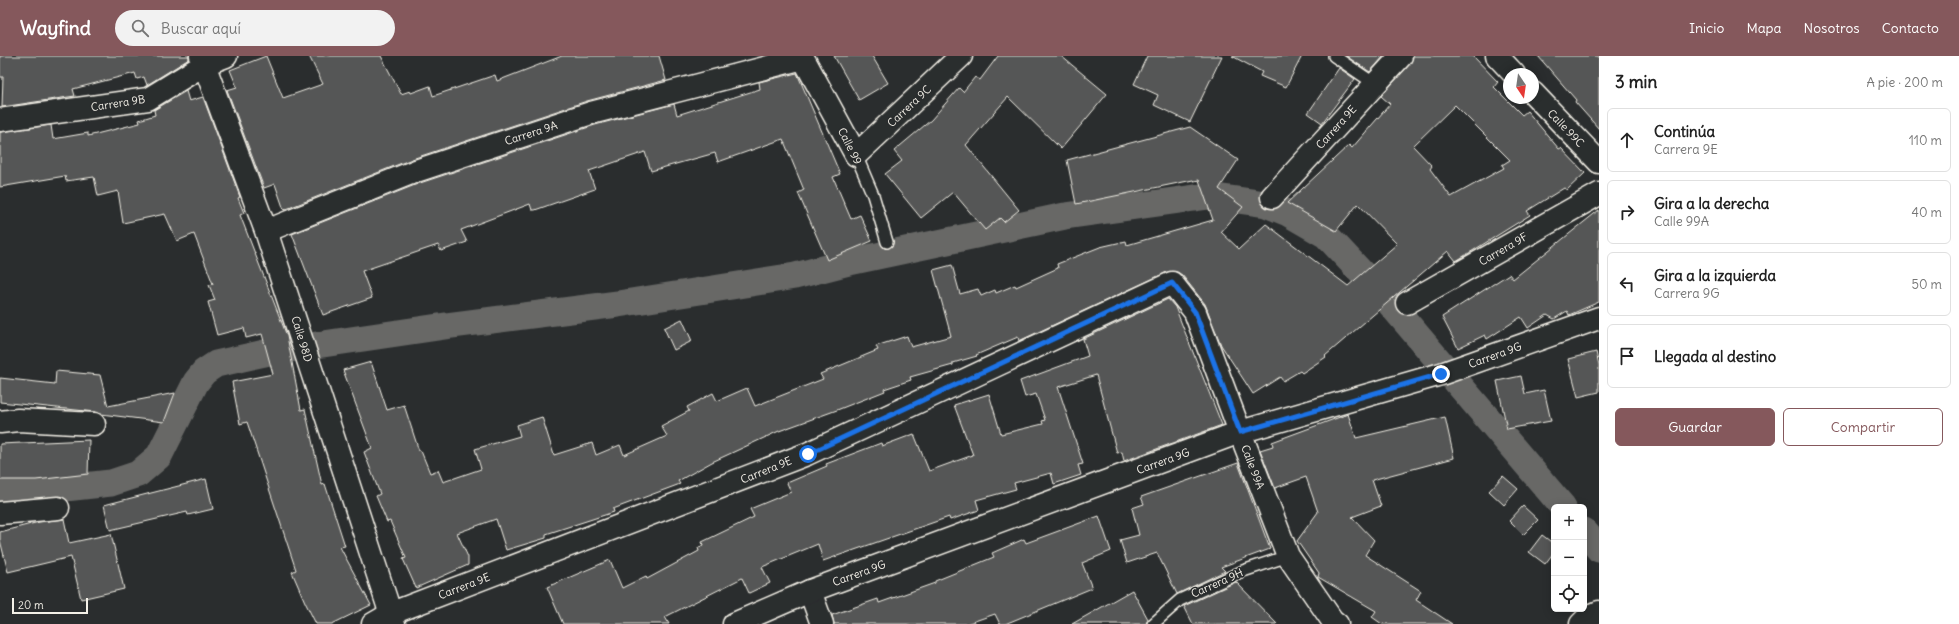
<!DOCTYPE html>
<html lang="es">
<head>
<meta charset="utf-8">
<style>
  body { margin:0; font-family:Delius,sans-serif; background:#f2f2f2; color:#222 }
  .controls { position:absolute; right:12px; bottom:12px; display:grid; overflow:hidden; border-radius:6px; box-shadow:0 2px 10px #0003 }
  .controls button { width:36px; height:36px; display:grid; place-items:center; padding:0; border:0; border-bottom:1px solid #e0e0e0; background:#fff; color:#222; font:20px sans-serif }
  .compass { position:absolute; left:1503px; top:12px; width:36px; height:36px; border-radius:50%; background:#fff; box-shadow:0 2px 10px #0003; rotate:167deg }
  .scale { position:absolute; left:12px; bottom:10px; width:76px; box-sizing:border-box; padding-left:4px; border:2px solid #f4f1e8; border-top:0; font-size:11px; line-height:14px; white-space:nowrap; color:#f4f1e8; -webkit-text-stroke:3px #2a2d2e; paint-order:stroke }
  .stop { position:absolute; width:12px; height:12px; margin:-9px; border:3px solid #1a73e8; border-radius:50%; background:#fff }
  .stop.end { background:#1a73e8; border-color:#fff; box-shadow:0 1px 4px #0008 }
  .list { margin:0; padding:0; list-style:none }
  h2 { display:flex; justify-content:space-between; align-items:center; height:52px; margin:0; padding:0 16px; font-size:17px }
  h2 small { font-size:13px; font-weight:400; color:#767676 }
  .list li { display:grid; grid-template-columns:26px 1fr auto; gap:12px; align-items:center; box-sizing:border-box; height:64px; margin:0 8px 8px; padding:0 8px; border:1px solid #e0e0e0; border-radius:6px }
  .list b { display:block; font-size:15px; white-space:nowrap }
  .list p { margin:0; font-size:13px; white-space:nowrap; color:#767676 }
  .list em { font-size:13px; font-style:normal; color:#767676 }
  .actions { display:flex; gap:8px; padding:12px 16px }
  .actions a { flex:1; padding:9px 0; border:1px solid #85585c; border-radius:6px; text-align:center; font-size:14px; color:#85585c }
  .actions .main { background:#85585c; color:#fff }
  .icon { flex:none; width:22px; height:22px; fill:none; stroke:currentColor; stroke-width:2; stroke-linecap:round; stroke-linejoin:round }
  .map { position:relative; flex:none; width:1599px; height:568px; overflow:hidden }
  header { display:flex; align-items:center; gap:24px; box-sizing:border-box; height:56px; padding:0 20px; background:#85585c; color:#fff }
  header strong { font-size:19px }
  nav { display:flex; gap:22px; margin-inline-start:auto; font-size:14px }
  .search { width:280px; height:36px; background:#f2f2f2; display:flex; align-items:center; gap:10px; box-sizing:border-box; padding:0 14px; border-radius:22px; color:#767676; font-size:15px }
  main { display:flex }
  aside { flex:1; background:#fff }
  .map>svg:first-child { display:block }
</style>
</head>
<body>
<header>
<strong>Wayfind</strong>
<div class="search"><svg class="icon" aria-label="search" viewBox="0 0 24 24"><circle cx="10" cy="10" r="6"/><path d="M15 15l6 6"/></svg>Buscar aquí</div>
<nav><a>Inicio</a><a>Mapa</a><a>Nosotros</a><a>Contacto</a></nav>
</header>
<main>
<div class="map">
<svg width="1599" height="568" viewBox="0 0 1599 568">
  <rect width="100%" height="100%" fill="#2a2d2e"/>
  <filter id="ink" filterUnits="userSpaceOnUse"><feTurbulence type="fractalNoise" baseFrequency=".025" numOctaves="2"/><feDisplacementMap in="SourceGraphic" scale="8" xChannelSelector="R" yChannelSelector="G"/><feConvolveMatrix kernelMatrix="1 2 1 2 8 2 1 2 1" color-interpolation-filters="sRGB"/></filter>
  <g filter="url(#ink)">
    <g fill="none" stroke-linecap="round" stroke-linejoin="round">
      <path stroke="#676866" stroke-width="27" d="M0,434L65,432L111,427L138,418L159,400L196,326L204,316L216,308L269,296L445,270L618,248L795,220L849,206L1065,160L1209,140L1266,148L1288,157L1326,179L1388,245L1563,451
        M1584,475L1599,493"/>
    </g>
    <path fill="#555756" stroke="#f4f1e8" fill-rule="evenodd" d="M0,0H189V3L147,29L144,21L137,23L135,17L73,33L75,40L2,51L3,21H0Z
      M266,0L283,42L323,28L309,0H381L401,38L410,35L411,37L430,30L433,40L495,19L497,25L562,0H659L666,24L587,45L412,103L284,154L275,128L264,132L227,34L237,31L230,14Z
      M834,0H872L888,27L859,44Z
      M998,0H1061L1107,38L1061,93L1008,41L966,89L1019,154L1004,166L1000,162L985,174L953,136L921,162L885,118L902,105L894,95L931,64L959,32L963,36L975,21L980,24Z
      M1147,0H1222L1190,66L1154,49L1158,39L1134,28Z
      M1232,0H1302L1286,31L1260,20L1262,16Z
      M1346,0H1384L1370,16Z
      M1413,0H1473L1498,26L1494,31L1522,59L1527,55L1559,93L1561,92L1585,117L1567,134L1564,132L1527,155L1530,159L1474,194L1456,205L1448,195L1325,300L1326,301L1302,317L1300,315L1283,325L1280,321L1253,338L1221,289L1205,248L1182,219L1177,216H1167L1019,285L1018,281L976,299L977,300L953,307V309L910,321L911,324L884,333L885,335L837,354L779,375L712,406L678,425L680,428L613,453L614,456L546,478V482L506,494L496,463L457,477L468,501V509L416,532L403,503L406,502L390,465L387,466L376,440L380,438L364,396L372,392L343,314L371,306L387,354L404,349L419,395H421L430,417L438,414L443,426L481,413L475,393L520,380L517,369L542,361L554,399L592,387L596,399L620,389L624,399L667,380L661,370L689,355L687,351L713,337L717,345L747,332L755,350L823,323L820,318L878,294L876,290L907,280L911,291L951,280L933,214L952,209L960,238L978,233L981,240L995,234L996,237L1015,229L1016,231L1058,212L1057,208L1100,191L1126,185L1127,189L1213,164L1199,124L1194,125L1193,124L1076,148L1067,104L1190,71L1238,104L1219,133L1243,151L1221,176L1239,193L1266,168L1348,230L1397,188L1358,148L1336,175L1287,147L1349,89L1352,92L1390,48L1381,40L1410,8ZM1455,49L1510,104L1502,109L1504,112L1451,141L1430,113L1432,110L1413,90Z
      M1538,0H1599V73L1575,46L1576,44Z
      M1339,12L1355,23L1322,67L1308,57Z
      M797,17L840,118L833,121L851,163L860,159L872,185L827,204L798,137L804,134L783,83L718,106L715,97L651,115L645,96L589,115L595,133L535,154H532L530,148L461,174L467,186L441,195L438,189L362,215L372,242L323,259L292,178L420,127L595,69L674,48L677,59L760,33L759,26Z
      M186,35L189,45L203,41L240,141L238,142L244,157L240,159L287,280L301,354L305,353L322,429L325,428L345,490L340,491L371,549L332,568H316L305,546L292,516L296,514L247,366L240,368L232,326L273,318L262,278L246,282L244,272L217,279L208,246L215,244L209,229L213,228L194,178L177,185L165,158L123,167L118,135L98,140L94,121L66,125L65,120L0,131V76L51,69L53,83L88,77V80L140,67L139,64L155,59L154,54Z
      M1599,154V246L1569,259L1567,255L1554,263L1547,259L1528,272L1521,261L1487,283L1485,279L1458,292L1442,261L1509,218L1513,223Z
      M1168,243L1175,251L1222,369L1124,405L1122,396L1117,397L1096,319L1058,331L1083,408L1078,409L1081,419L1054,428L1051,417L1014,427L1016,433L976,444L979,454L950,464L949,461L823,505L818,488L762,511L770,527L749,537L742,522L665,561L669,568H563L547,531L610,504L622,532L646,520L647,523L699,495L698,492L703,489L702,486L754,461L750,453L791,436L787,427L827,410L826,408L881,387L882,390L914,378L929,415L973,399L954,349L989,338L1001,378L1043,368L1042,365L1045,364L1036,338L1025,341L1020,325L1088,300L1083,283Z
      M682,263L692,285L674,294L664,272Z
      M1596,296L1599,309V336L1578,341L1568,303Z
      M56,315L100,319L108,350L175,337L164,366L101,358L95,356L0,346V322L55,328Z
      M1521,320L1525,338L1544,334L1551,365L1507,373L1497,325Z
      M1348,358L1356,382L1445,361L1454,402L1372,424L1381,450L1352,461L1374,484L1365,499L1421,535L1416,544L1452,568H1382L1372,561L1376,555L1318,521L1319,517L1297,485L1318,456L1306,421L1275,432L1260,394L1273,390L1272,386Z
      M89,384L88,418L36,424H0V388Z
      M1238,407L1270,493L1221,511L1225,515L1177,538L1157,497L1127,507L1120,484L1139,479L1132,452L1144,448L1141,441Z
      M1503,420L1518,433L1504,449L1489,435Z
      M206,423L213,453L188,459L187,456L110,474L104,449Z
      M1523,450L1538,464L1523,479L1509,465Z
      M1099,460L1111,495L1082,507L1092,532L1005,568H1000L995,558L966,568H834L832,559L878,543L879,547L935,527V525L994,501L992,497L1024,483L1026,487Z
      M64,463L69,487L111,478L124,533L81,543L71,501L8,516L0,484V476L39,466Z
      M1542,479L1554,488V496L1545,508L1529,496Z
      M1236,526L1277,568H1193L1184,550Z
      M1132,534L1148,563L1146,568H1072Z"/>
    <g fill="none" stroke-linecap="round" stroke-linejoin="round">
      <g stroke="#f4f1e8" stroke-width="14">
        <path id="service" d="M1334,0L1375,28
          M856,99L873,139L887,186
          M1153,568L1180,544L1243,515L1288,500"/>
      </g>
      <g stroke="#f4f1e8" stroke-width="25">
        <path id="minor" d="M201,0L266,175L394,568
          M802,0L856,99L961,0
          M1497,0L1514,18
          M1533,37L1599,106
          M0,64L148,43L205,8L226,0
          M1272,141L1401,0
          M266,175L416,115L591,57L803,2
          M1407,247L1599,138
          M0,366L18,364L94,368
          M0,457L58,452
          M810,535L822,568
          M373,568L392,557L807,398L1172,227L1195,256L1240,376L1288,500L1332,564L1337,568
          M1581,568L1588,561L1599,556"/>
      </g>
      <g stroke="#f4f1e8" stroke-width="25">
        <path id="tertiary" d="M734,568L810,535L1240,376L1441,318L1599,262"/>
      </g>
      <use href="#service" stroke="#2a2d2e" stroke-width="11"/>
      <use href="#minor" stroke="#2a2d2e" stroke-width="22"/>
      <use href="#tertiary" stroke="#2a2d2e" stroke-width="22"/>
    </g>
  </g>
  <g fill="none" stroke-linecap="round" stroke-linejoin="round" filter="url(#ink)">
    <path stroke="#1a73e8" stroke-width="5" d="M808,398L1172,227L1195,256L1240,376L1441,318"/>
  </g>
  <g text-anchor="middle" dominant-baseline="central" stroke-width="3" stroke-linejoin="round" paint-order="stroke">
    <g font-size="11" fill="#f4f1e8" stroke="#2a2d2e">
      <text transform="translate(118 47) rotate(-9)">Carrera 9B</text>
      <text transform="translate(909 50) rotate(-43)">Carrera 9C</text>
      <text transform="translate(1336 71) rotate(-48)">Carrera 9E</text>
      <text transform="translate(1566 72) rotate(46)">Calle 99C</text>
      <text transform="translate(531 77) rotate(-18)">Carrera 9A</text>
      <text transform="translate(850 90) rotate(63)">Calle 99</text>
      <text transform="translate(1503 193) rotate(-30)">Carrera 9F</text>
      <text transform="translate(302 283) rotate(73)">Calle 98D</text>
      <text transform="translate(1495 299) rotate(-20)">Carrera 9G</text>
      <text transform="translate(1163 405) rotate(-20)">Carrera 9G</text>
      <text transform="translate(1253 411) rotate(69)">Calle 99A</text>
      <text transform="translate(766 414) rotate(-22)">Carrera 9E</text>
      <text transform="translate(859 517) rotate(-20)">Carrera 9G</text>
      <text transform="translate(1217 527) rotate(-24)">Carrera 9H</text>
      <text transform="translate(464 530) rotate(-21)">Carrera 9E</text>
    </g>
  </g>
</svg>
<div class="controls">
<button>+</button>
<button>−</button>
<button><svg class="icon" aria-label="locate" viewBox="0 0 24 24"><circle cx="12" cy="12" r="6"/><path d="M12 2v4M12 18v4M2 12h4M18 12h4"/></svg></button>
</div>
<svg class="compass" viewBox="-18 -18 36 36"><path d="M0-13l5 13h-10z" fill="#e53935"/><path d="M0 13l5-13h-10z" fill="#767676"/></svg>
<div class="scale">20 m</div>
<div class="stop" style="left:808px;top:398px"></div>
<div class="stop end" style="left:1441px;top:318px"></div>
</div>
<aside>
<h2>3 min<small>A pie · 200 m</small></h2>
<ul class="list">
<li><svg class="icon" aria-label="ahead" viewBox="0 0 24 24"><path d="M12 20V5M6 11l6-6 6 6"/></svg><div><b>Continúa</b><p>Carrera 9E</p></div><em>110 m</em></li>
<li><svg class="icon" aria-label="right" viewBox="0 0 24 24"><path d="M7 20v-9h11M14 6l5 5-5 5"/></svg><div><b>Gira a la derecha</b><p>Calle 99A</p></div><em>40 m</em></li>
<li><svg class="icon" aria-label="left" viewBox="0 0 24 24"><path d="M17 20v-9H6M10 6l-5 5 5 5"/></svg><div><b>Gira a la izquierda</b><p>Carrera 9G</p></div><em>50 m</em></li>
<li><svg class="icon" aria-label="arrive" viewBox="0 0 24 24"><path d="M6 21V4h12l-3 4 3 4H6"/></svg><div><b>Llegada al destino</b></div></li>
</ul>
<div class="actions"><a class="main">Guardar</a><a>Compartir</a></div>
</aside>
</main>
</body>
</html>
